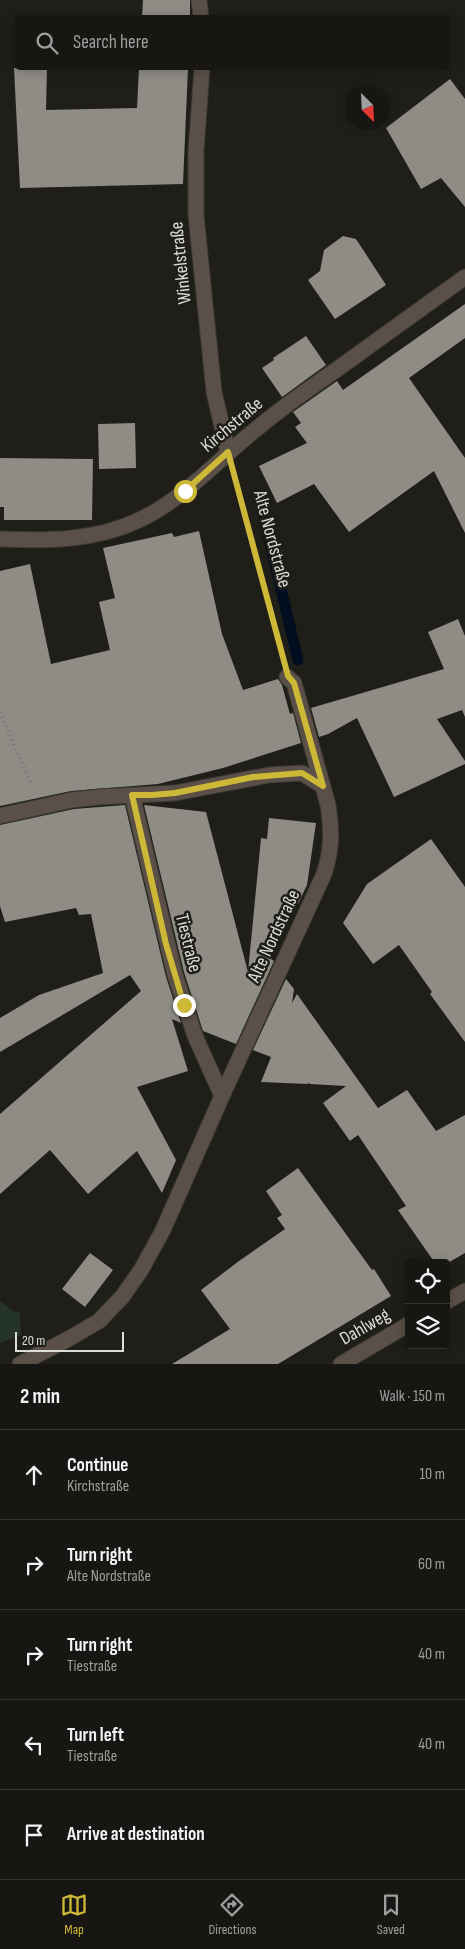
<!DOCTYPE html>
<html lang="en">
<head>
<meta charset="utf-8">
<style>
  body { margin:0; font-family:"Sofia Sans Condensed",sans-serif; background:#201f1b; color:#f1f3f6 }
  .controls { position:absolute; right:15px; bottom:15px; display:grid; overflow:hidden; border-radius:5px; box-shadow:0 2px 12px #0003 }
  .controls button { width:45px; height:45px; display:grid; place-items:center; padding:0; border:0; border-bottom:1px solid #363532; background:#171612; color:#f1f3f6; font:25px sans-serif }
  .compass { position:absolute; left:345px; top:85px; width:45px; height:45px; border-radius:50%; background:#171612; box-shadow:0 2px 12px #0003; rotate:156deg }
  .scale { position:absolute; left:15px; bottom:12px; width:109px; box-sizing:border-box; padding-left:5px; border:2px solid #dddcd8; border-top:0; font-size:14px; line-height:18px; white-space:nowrap; color:#dddcd8; -webkit-text-stroke:4px #1f1e18; paint-order:stroke }
  .stop { position:absolute; width:15px; height:15px; margin:-11px; border:4px solid #ceb837; border-radius:50%; background:#fff }
  .stop.end { background:#ceb837; border-color:#fff; box-shadow:0 1px 5px #0008 }
  .list { margin:0; padding:0; list-style:none }
  h2 { display:flex; justify-content:space-between; align-items:center; height:65px; margin:0; padding:0 20px; font-size:21px }
  h2 small { font-size:16px; font-weight:400; color:#9e9f9f }
  .list li { display:grid; grid-template-columns:32px 1fr auto; gap:15px; align-items:center; box-sizing:border-box; height:90px; padding:0 20px; border-top:1px solid #363532 }
  .list b { display:block; font-size:19px; white-space:nowrap }
  .list p { margin:0; font-size:16px; white-space:nowrap; color:#9e9f9f }
  .list em { font-size:16px; font-style:normal; color:#9e9f9f }
  .icon { flex:none; width:28px; height:28px; fill:none; stroke:currentColor; stroke-width:2; stroke-linecap:round; stroke-linejoin:round }
  .map { position:relative; flex:none; width:465px; height:1364px; overflow:hidden }
  .search { position:absolute; background:#171612; box-shadow:0 2px 12px #0003; left:15px; right:15px; top:15px; height:55px; display:flex; align-items:center; gap:12px; box-sizing:border-box; padding:0 18px; border-radius:5px; color:#9e9f9f; font-size:19px }
  .sheet { height:515px; background:#171612 }
  nav { display:flex; justify-content:space-around; align-items:center; box-sizing:border-box; height:70px; border-top:1px solid #363532; background:#171612; font-size:14px; color:#9e9f9f }
  nav a { display:grid; justify-items:center; gap:2px }
  nav .on { color:#ceb837 }
  .map>svg:first-child { display:block }
</style>
</head>
<body>
<div class="map">
<svg width="465" height="1364" viewBox="0 0 465 1364">
  <rect width="100%" height="100%" fill="#1f1e18"/>
  <path fill="#24342b" d="M0,1301L14,1312L20,1311L21,1335L0,1343Z"/>
  <g fill="none" stroke-linecap="round" stroke-linejoin="round">
    <path stroke="#000e1f" stroke-width="11" d="M263,514L298,660"/>
  </g>
  <path fill="#8e8c85" d="M143,0H190V18H142Z
    M14,68H47L46,110L137,108L139,68H188L183,184L20,188Z
    M450,79L465,99V207L441,178L421,189L386,128Z
    M343,236L356,239L386,285L335,319L308,280L320,271L324,250Z
    M465,304V338L409,378L465,458V533L434,471L349,532L314,484L277,503L259,466L307,443L295,427L301,423L293,412L337,381L343,390Z
    M306,336L326,365L282,397L262,368L274,360L273,358Z
    M135,423L136,468L99,469L98,424Z
    M0,458L93,459L92,520H4V507H0Z
    M199,531L222,634L243,690L278,679L282,685L290,714L293,713L301,743L223,768L158,784L71,791L0,806V571L30,564L51,664L110,650L99,602L115,598L103,548L172,533L174,537Z
    M458,619L465,636V717L462,710L437,719L465,761V764L394,797L357,718L328,734L319,737L311,708L444,669L428,632Z
    M125,805L166,977L181,1023L172,1019L188,1071L137,1087L176,1160L162,1193L137,1151L88,1194L50,1150L0,1194V1114L141,991L130,975L0,1052V1018L39,995L103,973L91,914L79,915L76,908L5,922L0,906V825L74,809Z
    M144,805L206,812L248,972L261,838L267,839L269,818L316,823L307,885L298,904L295,903L266,956L274,961L236,1044L203,1031L184,972Z
    M431,839L465,887V1042L430,994L432,992L399,945L373,964L343,923L367,884Z
    M286,979L294,989L292,1003L297,994L378,1108L407,1090L436,1131L465,1115V1253L446,1264L435,1263L398,1210L406,1206L358,1135L350,1141L323,1103L346,1086L310,1084L309,1083L307,1084L261,1082L271,1057L253,1050Z
    M298,1168L372,1270L374,1269L391,1296L278,1364H172L230,1329L201,1290L239,1261L285,1229L277,1218L282,1215L266,1191Z
    M90,1253L113,1270L85,1307L62,1289Z"/>
  <g fill="none" stroke-linecap="round" stroke-linejoin="round">
    <g stroke="#3a3933" stroke-width="17">
      <path id="street" d="M199,0L201,18
        M202,68L196,151V215L214,392L228,452
        M0,539C47,541 94,541 137,521C185,499 219,458 260,426C284,406 310,388 336,370C379,339 422,308 465,277
        M132,795L175,975L195,1036L222,1096
        M0,816L72,800L99,797L175,793L269,775L302,773L323,786
        M446,1302L465,1291
        M20,1364L70,1338L99,1321L122,1297L141,1270L163,1230L222,1096L324,874C332,850 332,830 328,805L294,683L287,677
        M341,1364L409,1324"/>
    </g>
    <path stroke="#71706b" stroke-width="3" stroke-dasharray="1 4" stroke-linecap="butt" d="M236,481L281,652
      M0,712L30,782"/>
    <use href="#street" stroke="#5a5047" stroke-width="15"/>
  </g>
  <g fill="none" stroke-linecap="round" stroke-linejoin="round">
    <path stroke="#ceb837" stroke-width="6" d="M184,1005L166,944L132,795H152L175,793L253,777L302,773L323,786L294,683L288,676L228,452L185,491"/>
  </g>
  <g text-anchor="middle" dominant-baseline="central" stroke-width="5" stroke-linejoin="round" paint-order="stroke">
    <g font-size="19" fill="#dddcd8" stroke="#1f1e18">
      <text transform="translate(181 263) rotate(-96)">Winkelstraße</text>
      <text transform="translate(232 425) rotate(-40)">Kirchstraße</text>
      <text transform="translate(272 539) rotate(75)">Alte Nordstraße</text>
      <text transform="translate(274 936) rotate(-65)">Alte Nordstraße</text>
      <text transform="translate(188 943) rotate(76)">Tiestraße</text>
      <text transform="translate(365 1327) rotate(-30)">Dahlweg</text>
    </g>
  </g>
</svg>
<div class="controls">
<button><svg class="icon" aria-label="locate" viewBox="0 0 24 24"><circle cx="12" cy="12" r="6"/><path d="M12 2v4M12 18v4M2 12h4M18 12h4"/></svg></button>
<button><svg class="icon" aria-label="layers" viewBox="0 0 24 24"><path d="M12 4l9 5-9 5-9-5zM3 14l9 5 9-5"/></svg></button>
</div>
<svg class="compass" viewBox="-18 -18 36 36"><path d="M0-13l5 13h-10z" fill="#e53935"/><path d="M0 13l5-13h-10z" fill="#9e9f9f"/></svg>
<div class="scale">20 m</div>
<div class="stop" style="left:185px;top:491px"></div>
<div class="stop end" style="left:184px;top:1005px"></div>
<div class="search"><svg class="icon" aria-label="search" viewBox="0 0 24 24"><circle cx="10" cy="10" r="6"/><path d="M15 15l6 6"/></svg>Search here</div>
</div>
<section class="sheet">
<h2>2 min<small>Walk · 150 m</small></h2>
<ul class="list">
<li><svg class="icon" aria-label="ahead" viewBox="0 0 24 24"><path d="M12 20V5M6 11l6-6 6 6"/></svg><div><b>Continue</b><p>Kirchstraße</p></div><em>10 m</em></li>
<li><svg class="icon" aria-label="right" viewBox="0 0 24 24"><path d="M7 20v-9h11M14 6l5 5-5 5"/></svg><div><b>Turn right</b><p>Alte Nordstraße</p></div><em>60 m</em></li>
<li><svg class="icon" aria-label="right" viewBox="0 0 24 24"><path d="M7 20v-9h11M14 6l5 5-5 5"/></svg><div><b>Turn right</b><p>Tiestraße</p></div><em>40 m</em></li>
<li><svg class="icon" aria-label="left" viewBox="0 0 24 24"><path d="M17 20v-9H6M10 6l-5 5 5 5"/></svg><div><b>Turn left</b><p>Tiestraße</p></div><em>40 m</em></li>
<li><svg class="icon" aria-label="arrive" viewBox="0 0 24 24"><path d="M6 21V4h12l-3 4 3 4H6"/></svg><div><b>Arrive at destination</b></div></li>
</ul>
</section>
<nav>
<a class="on"><svg class="icon" aria-label="map" viewBox="0 0 24 24"><path d="M3 6l6-2 6 2 6-2v14l-6 2-6-2-6 2zM9 4v14M15 6v14"/></svg>Map</a>
<a><svg class="icon" aria-label="directions" viewBox="0 0 24 24"><path d="M12 3l9 9-9 9-9-9zM9 14v-3h6M13 9l2 2-2 2"/></svg>Directions</a>
<a><svg class="icon" aria-label="saved" viewBox="0 0 24 24"><path d="M7 4h10v16l-5-4-5 4z"/></svg>Saved</a>
</nav>
</body>
</html>
